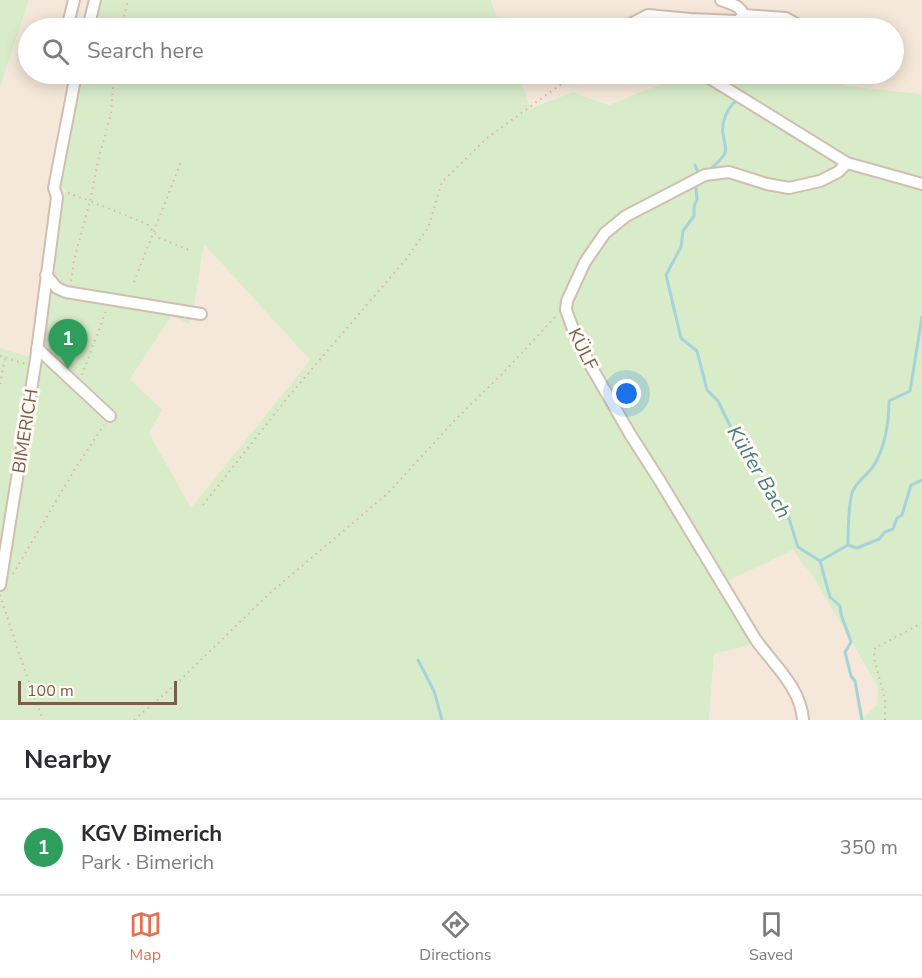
<!DOCTYPE html>
<html lang="en">
<head>
<meta charset="utf-8">
<style>
  body { margin:0; font-family:"Nunito Sans",sans-serif; background:#f7f7f7; color:#2b2b33 }
  .scale { position:absolute; left:18px; bottom:15px; width:159px; box-sizing:border-box; padding-left:6px; border:3px solid #7a5c4d; border-top:0; font-size:16px; line-height:21px; white-space:nowrap; color:#7a5c4d; -webkit-text-stroke:4px #fffaf3; paint-order:stroke }
  .you { position:absolute; left:627px; top:394px; width:21px; height:21px; margin:-15px; border:4px solid #fff; border-radius:50%; background:#1a73e8; box-shadow:0 0 0 9px #1a73e833 }
  .badge { display:grid; place-items:center; width:39px; height:39px; border-radius:50%; background:#e76f51; color:#fff; font-size:20px; font-weight:700 }
  .pin { position:absolute; translate:-50% -50px; filter:drop-shadow(0 2px 3px #0008) }
  .pin::after { content:''; position:absolute; top:32px; width:21px; height:18px; background:inherit; clip-path:polygon(0 0,100% 0,50% 100%) }
  .list { margin:0; padding:0; list-style:none }
  h2 { display:flex; justify-content:space-between; align-items:center; height:78px; margin:0; padding:0 24px; font-size:26px }
  h2 small { font-size:20px; font-weight:400; color:#7c7c81 }
  .list li { display:grid; grid-template-columns:39px 1fr auto; gap:18px; align-items:center; box-sizing:border-box; height:96px; padding:0 24px; border-top:2px solid #e1e1e2 }
  .list b { display:block; font-size:22px; white-space:nowrap }
  .list p { margin:0; font-size:20px; white-space:nowrap; color:#7c7c81 }
  .list em { font-size:20px; font-style:normal; color:#7c7c81 }
  .icon { flex:none; width:33px; height:33px; fill:none; stroke:currentColor; stroke-width:2; stroke-linecap:round; stroke-linejoin:round }
  .map { position:relative; flex:none; width:922px; height:720px; overflow:hidden }
  .search { position:absolute; background:#fff; box-shadow:0 3px 15px #0003; left:18px; right:18px; top:18px; height:66px; display:flex; align-items:center; gap:15px; box-sizing:border-box; padding:0 21px; border-radius:33px; color:#7c7c81; font-size:22px }
  .sheet { height:174px; background:#fff }
  nav { display:flex; justify-content:space-around; align-items:center; box-sizing:border-box; height:84px; border-top:2px solid #e1e1e2; background:#fff; font-size:16px; color:#7c7c81 }
  nav a { display:grid; justify-items:center; gap:3px }
  nav .on { color:#e76f51 }
  .map>svg:first-child { display:block }
</style>
</head>
<body>
<div class="map">
<svg width="922" height="720" viewBox="0 0 922 720">
  <rect width="100%" height="100%" fill="#fdf6ec"/>
  <path fill="#f5e8da" d="M29,0H102L95,28H28V74H84L59,176L58,180L61,186L66,190L64,195L50,285L33,359L0,348V88Z
    M491,0H922V94L850,86L803,74H894V28H752L750,24L677,13L678,28H501Z
    M518,74H684L609,105L573,92L531,108Z
    M204,243L310,360L191,509L149,433L129,379L172,314L188,325L194,308Z
    M793,549L815,580L878,687L877,704L861,720H709L714,654L749,646L717,586Z"/>
  <path fill="#d8ecc9" fill-rule="evenodd" d="M0,0H29L0,88Z
    M102,0H491L501,28H95Z
    M84,74H518L531,108L573,92L609,105L684,74H803L850,86L922,94V720H861L877,704L878,687L815,580L793,550L717,586L750,638L749,646L714,654L709,720H0V348L33,358L42,345L64,195L66,190C61,187 58,182 59,176ZM204,244L310,360L191,508L149,433L162,410L130,379L172,315L189,325L194,308Z"/>
  <g fill="none" stroke-linecap="round" stroke-linejoin="round">
    <path stroke="#a5d3da" stroke-width="3" d="M695,165L699,174
      M709,170C712,168 724,157 725,153C727,148 724,140 723,134C721,122 727,108 737,100
      M696,188L697,199L694,207V216L683,231L681,247L666,275L681,338L697,351L707,390L718,401L736,438L751,455L769,487L786,509L798,547L820,561L830,597L840,606L841,614L851,642L845,652L851,676L855,681L862,720
      M848,545L857,548L879,539L885,532L893,529L897,518L902,515L911,485L922,480
      M820,561L848,545C848,528 848,509 852,493C855,483 866,476 872,468C885,450 889,422 889,401L910,391L922,317
      M418,660L434,691L442,720"/>
    <g stroke="#d1beb0" stroke-width="14">
      <path id="minor" d="M744,15L786,18L804,28
        M67,28L74,0
        M88,28L95,0
        M623,28L648,15L690,19
        M677,28L684,22L690,19L737,21L743,17C743,6 731,4 721,0
        M703,74L847,163L922,184
        M46,275L57,288L66,292L201,314
        M37,348L110,416
        M0,585L36,359L57,197L54,188L76,74
        M803,720C801,688 774,665 756,640L660,481L630,434L588,361L576,337L566,310L567,301L585,262L605,233L626,216L705,175L729,172L767,184L789,188L820,181L838,172L847,163"/>
    </g>
    <path stroke="#d9b8a5" stroke-width="2" stroke-dasharray="1.5 4.5" stroke-linecap="butt" d="M121,28L128,0
      M68,193L90,201L98,161L111,114L114,74
      M71,281L74,260L90,201L147,224L159,238L189,250
      M134,282L181,162
      M0,356L26,364
      M82,375L107,308
      M0,384L5,358
      M203,505L288,397L407,258L428,228L442,182L487,138L575,74
      M13,574L75,469L104,425
      M0,595L24,668L43,720
      M134,720L175,685L270,593L387,494L457,418L505,371L554,318L559,315
      M885,720V699L874,658L875,648L922,623"/>
    <use href="#minor" stroke="#fff" stroke-width="10"/>
  </g>
  <g text-anchor="middle" dominant-baseline="central" stroke-width="6" stroke-linejoin="round" paint-order="stroke">
    <g font-size="18" fill="#7a5c4d" stroke="#fffaf3">
      <text transform="translate(583 349) rotate(64)">KÜLF</text>
      <text transform="translate(25 431) rotate(-81)">BIMERICH</text>
    </g>
    <g font-size="20" font-style="italic" fill="#437c86" stroke="#fffaf3">
      <text transform="translate(759 472) rotate(59)">Külfer Bach</text>
    </g>
  </g>
</svg>
<div class="scale">100 m</div>
<div class="you"></div>
<div class="pin badge" style="left:68px;top:369px;background:#2e9e5b">1</div>
<div class="search"><svg class="icon" aria-label="search" viewBox="0 0 24 24"><circle cx="10" cy="10" r="6"/><path d="M15 15l6 6"/></svg>Search here</div>
</div>
<section class="sheet">
<h2>Nearby<small></small></h2>
<ul class="list">
<li><span class="badge" style="background:#2e9e5b">1</span><div><b>KGV Bimerich</b><p>Park · Bimerich</p></div><em>350 m</em></li>
</ul>
</section>
<nav>
<a class="on"><svg class="icon" aria-label="map" viewBox="0 0 24 24"><path d="M3 6l6-2 6 2 6-2v14l-6 2-6-2-6 2zM9 4v14M15 6v14"/></svg>Map</a>
<a><svg class="icon" aria-label="directions" viewBox="0 0 24 24"><path d="M12 3l9 9-9 9-9-9zM9 14v-3h6M13 9l2 2-2 2"/></svg>Directions</a>
<a><svg class="icon" aria-label="saved" viewBox="0 0 24 24"><path d="M7 4h10v16l-5-4-5 4z"/></svg>Saved</a>
</nav>
</body>
</html>
